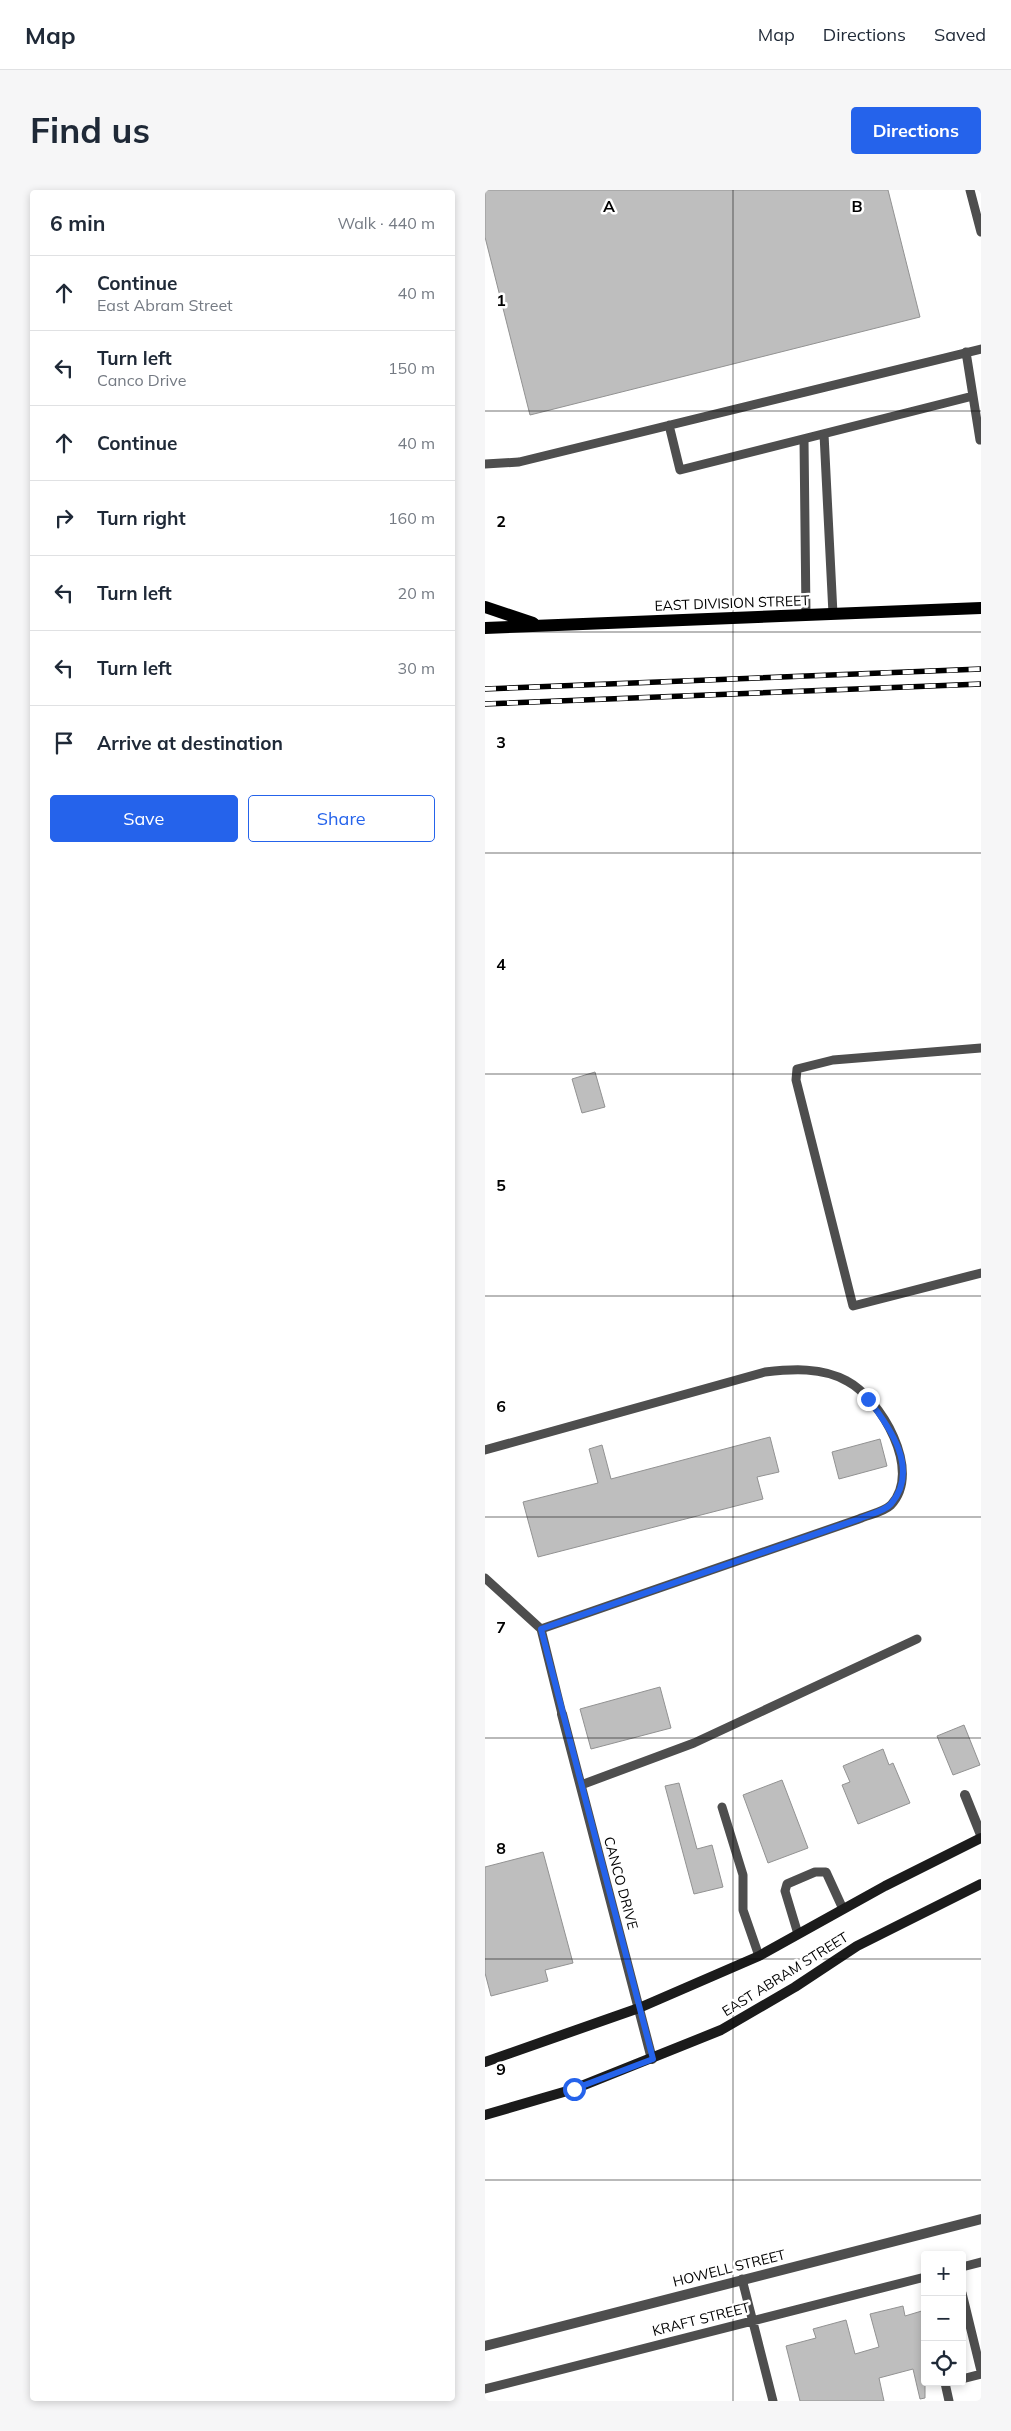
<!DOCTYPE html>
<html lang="en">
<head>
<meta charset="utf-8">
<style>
  body { margin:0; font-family:Mulish,sans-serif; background:#f6f6f7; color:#1f2937 }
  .controls { position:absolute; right:15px; bottom:15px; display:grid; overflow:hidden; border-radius:5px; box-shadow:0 2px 8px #0003 }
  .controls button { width:45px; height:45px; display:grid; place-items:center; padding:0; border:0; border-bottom:1px solid #e0e1e3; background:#fff; color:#1f2937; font:25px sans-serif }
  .stop { position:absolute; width:15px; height:15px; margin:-11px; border:4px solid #2563eb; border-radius:50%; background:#fff }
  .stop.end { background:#2563eb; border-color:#fff; box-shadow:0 1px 5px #0008 }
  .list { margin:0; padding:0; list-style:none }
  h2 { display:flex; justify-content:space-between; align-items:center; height:65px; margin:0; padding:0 20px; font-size:21px }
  h2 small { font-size:16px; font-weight:400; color:#747a83 }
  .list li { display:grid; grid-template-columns:32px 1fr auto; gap:15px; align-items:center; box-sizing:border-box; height:75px; padding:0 20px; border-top:1px solid #e0e1e3 }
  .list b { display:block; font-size:19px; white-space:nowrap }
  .list p { margin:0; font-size:16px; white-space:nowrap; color:#747a83 }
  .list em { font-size:16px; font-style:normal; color:#747a83 }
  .actions { display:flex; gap:10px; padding:15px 20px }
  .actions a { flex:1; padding:11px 0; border:1px solid #2563eb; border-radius:5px; text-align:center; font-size:18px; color:#2563eb }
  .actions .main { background:#2563eb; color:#fff }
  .icon { flex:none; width:28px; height:28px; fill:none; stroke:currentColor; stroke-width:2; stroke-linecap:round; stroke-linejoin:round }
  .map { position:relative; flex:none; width:496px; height:2211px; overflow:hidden; border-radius:5px }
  header { display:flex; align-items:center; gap:30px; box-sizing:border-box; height:70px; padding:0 25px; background:#fff; border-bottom:1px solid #e0e1e3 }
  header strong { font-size:24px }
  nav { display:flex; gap:28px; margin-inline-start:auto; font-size:18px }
  .intro { display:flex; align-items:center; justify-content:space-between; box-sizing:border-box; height:120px; padding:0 30px }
  h1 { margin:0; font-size:35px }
  .button { padding:12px 22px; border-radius:5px; background:#2563eb; color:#fff; font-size:18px; font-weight:700 }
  main { display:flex; gap:30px; padding:0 30px }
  aside { flex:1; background:#fff; border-radius:5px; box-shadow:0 2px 8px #0003 }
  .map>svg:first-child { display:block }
</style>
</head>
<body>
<header>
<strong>Map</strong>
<nav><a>Map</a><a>Directions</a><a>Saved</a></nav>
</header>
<div class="intro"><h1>Find us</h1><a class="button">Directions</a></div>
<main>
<aside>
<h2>6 min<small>Walk · 440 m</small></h2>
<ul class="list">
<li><svg class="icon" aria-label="ahead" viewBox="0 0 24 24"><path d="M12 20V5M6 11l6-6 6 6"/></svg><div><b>Continue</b><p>East Abram Street</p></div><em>40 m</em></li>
<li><svg class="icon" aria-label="left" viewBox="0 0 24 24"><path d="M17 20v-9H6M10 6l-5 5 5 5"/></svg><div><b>Turn left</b><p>Canco Drive</p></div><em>150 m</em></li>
<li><svg class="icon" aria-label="ahead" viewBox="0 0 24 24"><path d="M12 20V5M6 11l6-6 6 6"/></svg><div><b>Continue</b></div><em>40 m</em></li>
<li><svg class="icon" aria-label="right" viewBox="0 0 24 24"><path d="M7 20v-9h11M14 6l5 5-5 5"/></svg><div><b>Turn right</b></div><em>160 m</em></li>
<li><svg class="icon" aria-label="left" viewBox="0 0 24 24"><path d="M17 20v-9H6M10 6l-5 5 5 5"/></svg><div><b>Turn left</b></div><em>20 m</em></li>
<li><svg class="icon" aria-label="left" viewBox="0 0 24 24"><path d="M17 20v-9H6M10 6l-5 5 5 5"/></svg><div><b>Turn left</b></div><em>30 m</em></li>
<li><svg class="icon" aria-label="arrive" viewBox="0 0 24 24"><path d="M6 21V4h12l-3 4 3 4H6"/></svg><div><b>Arrive at destination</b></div></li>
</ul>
<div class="actions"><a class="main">Save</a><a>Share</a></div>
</aside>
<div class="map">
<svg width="496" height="2211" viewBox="0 0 496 2211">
  <rect width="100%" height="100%" fill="#fff"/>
  <path fill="#bebebe" stroke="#929292" d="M0,0H403L435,127L45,225L0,47Z
    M110,882L120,917L97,923L87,889Z
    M285,1247L294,1282L272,1287L278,1309L53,1367L38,1312L113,1293L104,1259L117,1255L126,1289Z
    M395,1249L402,1276L354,1289L347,1262Z
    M175,1497L186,1538L106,1559L95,1519Z
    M479,1535L495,1575L468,1585L452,1546Z
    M398,1559L404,1575L408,1573L425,1613L373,1634L357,1595L365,1592L358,1576Z
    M297,1590L323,1658L283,1673L258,1605Z
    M194,1593L212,1659L227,1655L238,1697L209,1704L180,1596Z
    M58,1662L88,1773L60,1780L63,1791L6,1806L0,1783V1677Z
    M418,2116L420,2126L440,2120V2208L435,2209L428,2179L394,2188L399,2211H315L301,2156L331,2148L328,2139L361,2130L370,2164L394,2157L385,2124Z"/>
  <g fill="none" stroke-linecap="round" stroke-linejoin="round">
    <path stroke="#4e4e4e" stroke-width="9" d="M485,0L496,42
      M481,162L495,250
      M184,235L195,280L488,206
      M339,244L348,424
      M319,249L321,425
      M0,274L34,272L496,159
      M496,858L348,870L312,879L311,890L368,1116L496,1083
      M0,1260L280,1182C307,1179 337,1177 362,1191C396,1209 438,1281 406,1315C399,1322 383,1325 374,1329L56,1439
      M0,1388L56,1439L77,1524
      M96,1595L209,1553L432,1449
      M237,1617L258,1685V1720L274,1766
      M313,1744L300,1701L302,1694L330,1682H341L358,1719
      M477,2077L496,2072
      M257,2089L288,2211
      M477,2103L496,2181
      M477,2189L496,2184
      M464,2192L460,2193L464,2211
      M0,2199L440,2087"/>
    <path stroke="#4e4e4e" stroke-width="10" d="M77,1524L167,1869
      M480,1605L496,1645"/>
    <path stroke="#4e4e4e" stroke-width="10" d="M0,2156L496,2029"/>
    <path stroke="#1b1b1b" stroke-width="10" d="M0,1872L154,1818L274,1766L400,1696L496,1648
      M0,1925L89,1899L236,1840L310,1797L372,1756L496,1694"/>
    <path stroke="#000" stroke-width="12" d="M0,417L48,433
      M0,438L496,418"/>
    <g stroke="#000" stroke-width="5.5">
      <path id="rail" d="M0,499L496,479
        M0,514L496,494"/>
    </g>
    <use href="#rail" stroke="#fff" stroke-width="4" stroke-dasharray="11" stroke-linecap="butt"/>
  </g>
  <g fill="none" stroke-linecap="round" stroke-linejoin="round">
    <path stroke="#2563eb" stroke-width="6" d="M89,1899L168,1869L56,1439L374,1329C383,1325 400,1321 406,1314C435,1280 405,1237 383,1209"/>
  </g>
  <path fill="none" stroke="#000" stroke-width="1" stroke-opacity="0.55" d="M248,0V2211M0,221H496M0,442H496M0,663H496M0,884H496M0,1106H496M0,1327H496M0,1548H496M0,1769H496M0,1990H496"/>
  <g text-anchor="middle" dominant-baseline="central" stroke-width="5" stroke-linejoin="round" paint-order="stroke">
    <g font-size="14" fill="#000" stroke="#fff">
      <text transform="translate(247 413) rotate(-2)">EAST DIVISION STREET</text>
      <text transform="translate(136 1693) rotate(75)">CANCO DRIVE</text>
      <text transform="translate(300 1784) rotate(-32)">EAST ABRAM STREET</text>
      <text transform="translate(244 2078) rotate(-14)">HOWELL STREET</text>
      <text transform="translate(216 2129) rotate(-14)">KRAFT STREET</text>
    </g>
  </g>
  <g font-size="16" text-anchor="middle" font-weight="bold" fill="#000" stroke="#fff" stroke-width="5" stroke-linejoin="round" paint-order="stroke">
    <text x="124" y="22">A</text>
    <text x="372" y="22">B</text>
    <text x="16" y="116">1</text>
    <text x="16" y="337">2</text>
    <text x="16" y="558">3</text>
    <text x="16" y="780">4</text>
    <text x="16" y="1001">5</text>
    <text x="16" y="1222">6</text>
    <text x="16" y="1443">7</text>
    <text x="16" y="1664">8</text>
    <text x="16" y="1885">9</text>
  </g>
</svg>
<div class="controls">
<button>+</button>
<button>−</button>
<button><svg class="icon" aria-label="locate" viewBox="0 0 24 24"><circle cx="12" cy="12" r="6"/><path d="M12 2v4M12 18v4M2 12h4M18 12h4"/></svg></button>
</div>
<div class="stop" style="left:89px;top:1899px"></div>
<div class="stop end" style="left:383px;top:1209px"></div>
</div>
</main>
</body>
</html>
